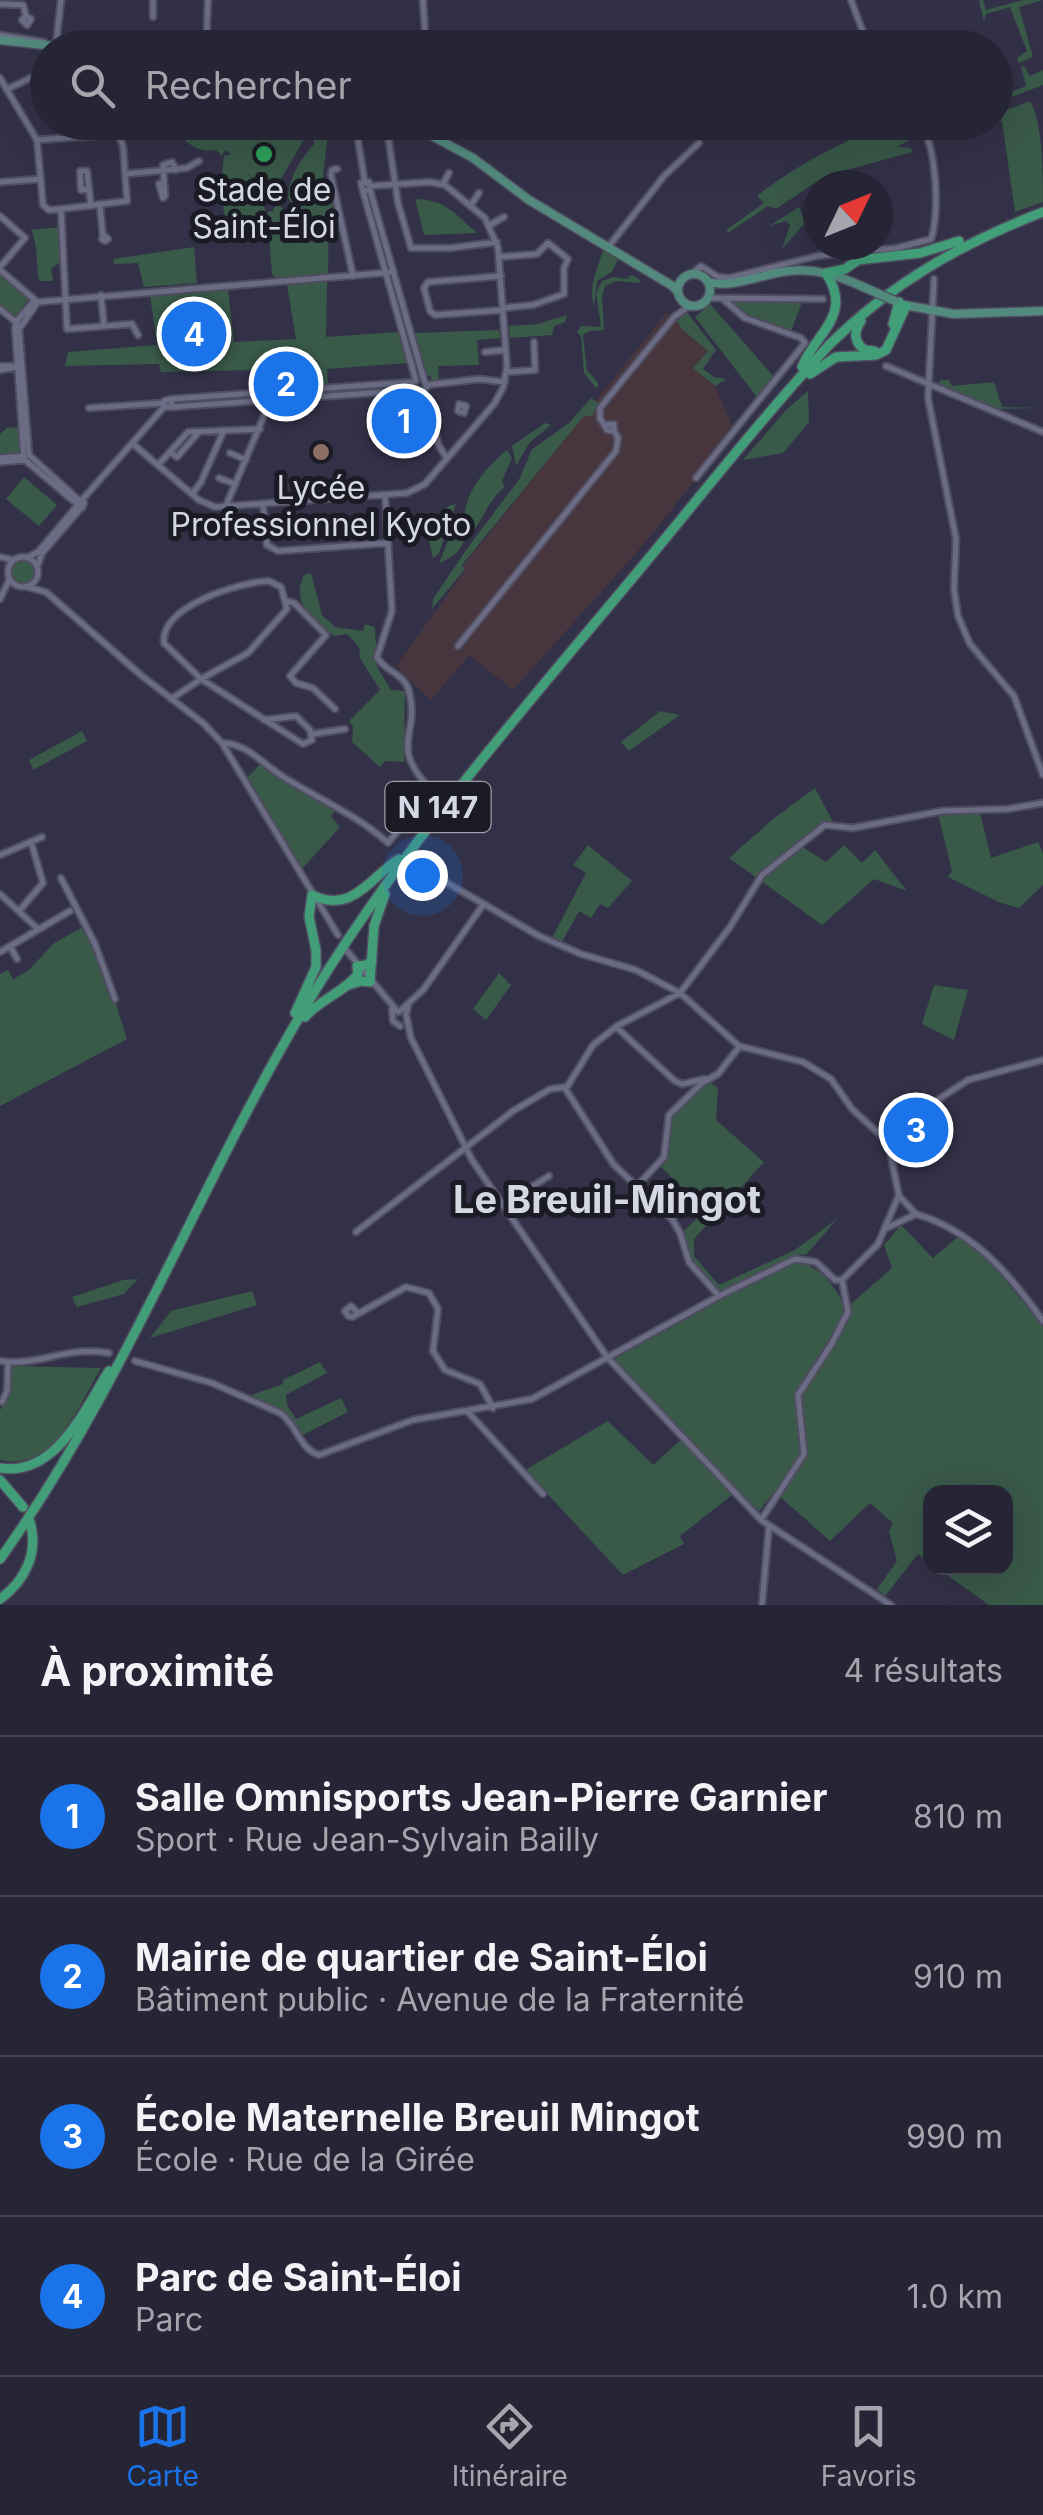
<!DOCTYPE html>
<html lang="fr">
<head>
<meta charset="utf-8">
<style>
  body { margin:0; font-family:Inter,sans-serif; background:#323141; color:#f1f3f6 }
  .controls { position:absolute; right:30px; bottom:30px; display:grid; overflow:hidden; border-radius:20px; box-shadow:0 10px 40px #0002 }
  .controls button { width:90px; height:90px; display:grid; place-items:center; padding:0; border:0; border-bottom:2px solid #424250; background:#262535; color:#f1f3f6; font:50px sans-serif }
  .compass { position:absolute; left:803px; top:170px; width:90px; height:90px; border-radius:50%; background:#262535; box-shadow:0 10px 40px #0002; rotate:47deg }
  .you { position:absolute; left:422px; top:875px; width:35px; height:35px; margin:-25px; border:8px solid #fff; border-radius:50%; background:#1a73e8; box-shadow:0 0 0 15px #1a73e833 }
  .badge { display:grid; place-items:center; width:65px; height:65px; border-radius:50%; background:#1a73e8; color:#fff; font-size:32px; font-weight:700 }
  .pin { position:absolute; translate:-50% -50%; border:5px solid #fff; box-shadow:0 2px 10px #0006 }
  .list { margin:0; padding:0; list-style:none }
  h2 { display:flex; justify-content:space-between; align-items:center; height:130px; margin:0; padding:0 40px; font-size:42px }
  h2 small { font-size:32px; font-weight:400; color:#a4a5ad }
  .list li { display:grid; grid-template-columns:65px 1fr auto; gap:30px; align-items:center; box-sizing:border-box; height:160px; padding:0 40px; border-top:2px solid #424250 }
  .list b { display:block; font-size:38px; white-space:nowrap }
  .list p { margin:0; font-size:32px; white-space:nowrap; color:#a4a5ad }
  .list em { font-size:32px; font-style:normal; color:#a4a5ad }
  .icon { flex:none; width:55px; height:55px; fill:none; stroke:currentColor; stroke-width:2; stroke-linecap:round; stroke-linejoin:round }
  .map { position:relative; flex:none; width:1043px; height:1605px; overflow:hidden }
  .search { position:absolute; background:#262535; box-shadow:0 10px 40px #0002; left:30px; right:30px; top:30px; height:110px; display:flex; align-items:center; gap:25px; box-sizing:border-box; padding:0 35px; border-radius:55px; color:#a4a5ad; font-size:38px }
  .sheet { height:770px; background:#262535 }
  nav { display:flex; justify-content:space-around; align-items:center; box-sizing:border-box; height:140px; border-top:2px solid #424250; background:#262535; font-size:28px; color:#a4a5ad }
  nav a { display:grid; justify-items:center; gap:5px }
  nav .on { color:#1a73e8 }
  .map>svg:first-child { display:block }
</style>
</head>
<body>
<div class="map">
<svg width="1043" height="1605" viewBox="0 0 1043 1605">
  <rect width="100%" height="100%" fill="#323147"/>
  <path fill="#48363f" d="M667,312L708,351L694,368L715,386L734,431L644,544L513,690L469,655L431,700L396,666L466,569L463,566Z"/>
  <path fill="#395949" d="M979,0H983L986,10L1023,0H1043L1019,7L1033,57L1019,63L1017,58L1027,51L1010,7L986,14L984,22Z
    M1002,65L1011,92L1026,86L1021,67L1024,66L1030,76L1043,70V85L996,103V70Z
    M1030,101C1043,122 1043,174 1043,202L1015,212L1002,121H996V114Z
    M169,123H294L309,131L275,189L244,172L268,188L262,201L266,212L274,211L273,208L279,205L294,219L296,209L288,198C289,177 300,160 314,144L313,132L308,123H329L322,185H331L335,206L329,209L328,276L277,279L272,274L269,236L230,243L220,191L224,156L232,154L225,150L222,156L216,150C195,154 181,138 169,123Z
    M889,123H939L897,147L911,148L912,152L825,176L776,209L768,206L728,233L726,230L764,203L757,196C797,164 842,142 889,123Z
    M415,199C448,200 453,213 477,233L424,235Z
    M799,207L805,223L782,249L790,225L786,221L769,226Z
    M61,227L64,260L51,268L53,281H39C36,265 38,244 31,230Z
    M194,247L197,283L144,287L138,263L114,264L113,259Z
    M603,250L618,259L612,272L597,281L594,307C588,287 597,270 603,250Z
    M0,274L29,299L16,316L0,305Z
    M630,275L638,278L641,283L616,281L605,286L602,296L604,330L590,331L583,335L587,370L599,384L596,388L584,373L581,336L577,332L581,326L601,327L596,293L602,281L613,277L628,279Z
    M327,282L326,337L398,332L407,363L327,369L328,384L308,386L306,376H302L300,369L161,372L159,364L65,366L68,352L157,345L150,295L228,290L234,342L296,339L287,285Z
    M729,300L802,302L790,334L742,314Z
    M710,304L774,377L757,397L695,317Z
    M687,312L716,350L703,369L714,377L727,379L715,386L693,368L708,351L682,329L677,321Z
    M567,315L565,322L554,326L552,335L510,338L509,326L538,324Z
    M499,330L500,338L477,340L479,365L438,366L439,381H431V376L427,375L415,333Z
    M940,380H949L952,386L994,382L1002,407L1043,408L997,409L938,385Z
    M407,384V389L278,398V393Z
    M808,391L809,422L783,453L743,460L787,409Z
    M591,398L598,403L593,415L583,417L462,565L465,569L432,609L433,599L466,550L520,478L532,449L569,423Z
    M545,423L551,425L529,443L516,466L512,446Z
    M19,427V452L0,456V434L7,428Z
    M507,450L512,458L502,481L505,487C487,500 484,522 468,536C455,503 481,472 507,450Z
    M24,477L57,505L39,526L6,499Z
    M456,504L439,553L433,558L428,536L448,506Z
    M460,512C468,539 466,552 439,563Z
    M10 572a13 13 0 1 1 26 0a13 13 0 1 1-26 0Z
    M311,573L322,615L335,627L363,631L365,624L375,627L377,667L391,690L405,691L404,762L385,761L380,767L352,742L353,727L349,721L380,690L360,658L359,647L347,634L334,636C314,619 290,604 304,575Z
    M660,711L680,715L629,751L621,742Z
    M82,731L87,741L33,770L29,760Z
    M260,764L337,809L331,816L340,827L302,869L248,777Z
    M815,788L833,822L827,821L798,844L826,862L844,845L862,863L875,850L907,891L874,879L822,925L729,858L773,819Z
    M980,812L991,858L1038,842L1043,853V885L1019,908L1001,903L948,877L952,871L938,814Z
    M588,845L632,881L608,908L600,904L591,918L579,911L562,942L552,938L586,873L573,865Z
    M84,926L115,1001L127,1039L0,1106V974L8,970L13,979L28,971L53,944Z
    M499,973L511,985L486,1020L473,1009Z
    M934,985L968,990L954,1040L922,1024Z
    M708,1081L718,1088L716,1120L764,1162L694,1239V1256L719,1285L795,1250L838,1218L806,1255L800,1254L719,1293L691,1263L686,1254L684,1231L705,1210L661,1167L668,1158L670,1117Z
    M901,1225L933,1258L960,1235L980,1248L1043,1327V1605H989L937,1568H1006V1492H930V1563L918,1554L885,1596L877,1589L897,1561L889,1532L893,1523L870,1503L830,1541L778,1495C813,1455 809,1454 800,1403L795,1398L802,1450L798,1462L759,1511L737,1491L680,1536L684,1544L623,1575L525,1470L608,1421L653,1465L684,1437L614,1359L728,1296L798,1262C825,1269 833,1285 846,1308L892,1268L884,1245Z
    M138,1279L124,1294L77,1307L72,1297L123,1280Z
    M252,1291L257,1305L150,1338L171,1311Z
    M320,1362L327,1373L286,1395L287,1405L296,1419L341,1398L348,1412L301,1436L288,1414L245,1397L283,1384V1380Z
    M10,1366L101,1368C78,1407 55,1472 0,1460V1410L9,1395Z"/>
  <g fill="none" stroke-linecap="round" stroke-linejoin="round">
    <g stroke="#4f4e61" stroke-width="9">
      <path id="minor" d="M153,0V17
        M423,0L426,48
        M851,0L869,48
        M0,4L23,5L26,16
        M26,16L31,19L27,25L22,20Z
        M0,35L44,42
        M56,44L61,0
        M206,48L208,0
        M0,78L37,140L43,205L49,210L61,209L67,329L132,324L138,335
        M8,89L48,69
        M71,122L73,137
        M136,122L145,135L151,130L145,122
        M355,122L365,183
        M386,122L398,203L411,248H451L497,242
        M37,140L118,134L133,122
        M337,169L332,170L331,175L353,276
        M87,171L91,206
        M87,171H80L81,190L89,189
        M125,174L187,168L199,161
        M0,182L40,179
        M164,182L159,184L163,198L165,196L163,165L172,162L176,170
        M369,182L370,190L363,191L361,183Z
        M443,184L449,173
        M370,190L424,380
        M363,191L416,381
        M471,205L479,193
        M100,206L103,237
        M61,209L127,201L123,146L118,134
        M0,216L25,238L0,267
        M490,225L504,217
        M105,236L108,239L105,241L102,239Z
        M609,246L664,176L699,143
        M499,257L537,254L548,243L568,259L564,268V294L533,305L503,308
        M0,270L35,300
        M693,273L701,266L718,277L729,278L817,256L897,248L931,239C940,214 937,144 919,122
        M501,276L428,282L424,288L430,311L435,315L503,310
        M934,279L928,398L956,539L954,589L958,616L970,644L1014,696L1043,775
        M101,295L104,326
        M709,298L823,299
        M35,300L16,322L15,328L24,459L77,504
        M38,302L394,272
        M38,302L19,329L29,455L80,501L77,506L82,508L84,503L80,501
        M0,309L17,323
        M485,352L505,350
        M0,366H15
        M886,366L1043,432
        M0,370L17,367
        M507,372L535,370L534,342
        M424,380L427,387L423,390L439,446L447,458
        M427,385L479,379L505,382
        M414,387V391L423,390
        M171,399L413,382
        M171,399L172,407H164V401Z
        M459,404L466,406L464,413L458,411Z
        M172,407L414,390
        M89,408L163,403
        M606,425L614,424V431L607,430L600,418V408L675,316L690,306
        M133,444L199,500L215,507L407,493L425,484L494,404L503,388L507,366L498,248L485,218L445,185L430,182L370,186
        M170,452L177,457L199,432
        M230,453L246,460
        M0,458L24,456
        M0,462L25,460
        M158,465L188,432L260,429
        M219,478L235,484
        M696,478L805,343L801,338L745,318L723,299
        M192,494L201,482L224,430
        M81,501L164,407
        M263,504L267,545L278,551L388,543
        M226,506L271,399
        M0,557L13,560
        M28,557L38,552L77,506
        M8 572a15 15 0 1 1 30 0a15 15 0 1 1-30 0Z
        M38,565L42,553L81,508
        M269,581L281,587L287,609L248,653L201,679L164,643C160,606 240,582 269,581Z
        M27,587L46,592L142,676L203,723L222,743L338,935
        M0,599L9,580
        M287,601L294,603L326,635L290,676L296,683L313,688L335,709
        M458,646L616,451L618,438L614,431
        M171,699L201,679L303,744L312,740L310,730L296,716L264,720
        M313,734L345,729
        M222,743C246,743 263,764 282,776C318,799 356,814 388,843L431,790C387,743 421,736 409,691C404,673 385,672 377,657L392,611L385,495
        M0,855L42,837
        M425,870L539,936L581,954L636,970L680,993L739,1046L803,1062L831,1079L852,1109L888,1142L899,1196L916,1214
        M61,878L95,944L115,999
        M0,894L38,929
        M19,911L43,883L31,842
        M10,946L17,959
        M347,951L398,1012
        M0,952L70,911
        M408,1007L406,1014L411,1038L472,1160L607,1357L761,1520L891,1605
        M392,1009L393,1021L400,1026
        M400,1011L423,990L483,905
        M616,1027L675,1081L682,1084L705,1079
        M565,1088L614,1165L672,1219L680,1233L689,1262L719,1296
        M888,1142L916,1114L968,1080L1043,1060
        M636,1187L664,1157L669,1115L702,1083L718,1074L739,1047
        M503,1205L549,1176
        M916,1214C973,1231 1009,1273 1043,1321
        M887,1228L916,1214
        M356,1232L513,1111L550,1089L567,1087L593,1045L617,1026L680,993L730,927L762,875L825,825L853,828L942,811L1008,809L1043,803
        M842,1280L878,1244L898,1197
        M358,1313L351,1306L345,1311L348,1316L352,1317L406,1287L429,1293L438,1309L433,1351L445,1370L480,1384L493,1408
        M0,1361C38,1367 68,1345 109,1353
        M135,1361L212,1383L280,1413C297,1424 299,1449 319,1455L413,1420L532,1399L719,1296L795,1259L816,1262L835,1280H842
        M2,1402L7,1391L8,1362
        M468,1412L543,1494
        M761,1520L804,1454L798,1395L831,1345L848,1312L842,1280
        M762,1605L769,1526"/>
    </g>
    <g stroke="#4f4e61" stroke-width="11">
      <path id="major" d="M0,40L71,48
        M406,122L473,158L529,200L671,285L677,291
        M678 290a16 16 0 1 1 32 0a16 16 0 1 1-32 0Z
        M709,282C732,288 758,276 781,272C813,266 840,276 868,289
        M904,305L954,314L1043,311"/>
    </g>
    <g stroke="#4f4e61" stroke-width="12">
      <path id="highway" d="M861,321C854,331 853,342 865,350L874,351
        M893,324L899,302
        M802,367C815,333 854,316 826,273L845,269L858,260L920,253L959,241
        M810,374L836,357L876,355L886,350L906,306
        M345,986L361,981L370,982L374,926L385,894
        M295,1013L316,967V950L309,917L312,895C353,915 371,876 399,859
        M305,1017C320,999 345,992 358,974L357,966L367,965L372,960
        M0,1468C56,1477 84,1410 109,1371
        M0,1480L23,1507
        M0,1559C123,1388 197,1189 304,1009C393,859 509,726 620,593C690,510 756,424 830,344C892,283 962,243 1043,212
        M0,1599C25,1581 39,1553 30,1522"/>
    </g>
    <use href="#minor" stroke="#6b6b84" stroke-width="5"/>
    <use href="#major" stroke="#528a7d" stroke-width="8"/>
    <use href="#highway" stroke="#419e78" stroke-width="9"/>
    <g stroke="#4f4e61" stroke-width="11" stroke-linecap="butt">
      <path id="major-bridge" d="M868,289L895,301"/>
    </g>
    <use href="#major-bridge" stroke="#528a7d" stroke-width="8"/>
  </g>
  <circle fill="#2e9e5b" stroke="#1a1b24" stroke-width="4" cx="264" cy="154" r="10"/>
  <circle fill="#8d6e63" stroke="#1a1b24" stroke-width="4" cx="321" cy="452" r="10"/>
  <g text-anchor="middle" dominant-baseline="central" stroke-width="10" stroke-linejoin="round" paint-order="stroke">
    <rect fill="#1a1b24" stroke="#9e9fab" stroke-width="2.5" x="385.5" y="782" width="105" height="50" rx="8"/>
    <g font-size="30" font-weight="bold" fill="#d6d7e5">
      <text x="438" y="807">N 147</text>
    </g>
    <g font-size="32" fill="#d6d7e5" stroke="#1a1b24">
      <text x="264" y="189">Stade de<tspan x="264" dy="37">Saint-Éloi</tspan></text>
      <text x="321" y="487">Lycée<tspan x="321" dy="37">Professionnel Kyoto</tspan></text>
    </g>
    <g font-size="38" font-weight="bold" fill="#d6d7e5" stroke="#1a1b24">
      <text x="607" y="1199">Le Breuil-Mingot</text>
    </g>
  </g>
</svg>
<div class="controls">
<button><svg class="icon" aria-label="layers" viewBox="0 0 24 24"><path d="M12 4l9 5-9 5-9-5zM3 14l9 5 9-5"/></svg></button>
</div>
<svg class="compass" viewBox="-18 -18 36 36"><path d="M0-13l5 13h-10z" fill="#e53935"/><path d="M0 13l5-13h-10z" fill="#a4a5ad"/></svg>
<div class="you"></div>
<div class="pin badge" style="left:404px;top:421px">1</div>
<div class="pin badge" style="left:286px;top:384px">2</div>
<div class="pin badge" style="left:916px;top:1130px">3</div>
<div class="pin badge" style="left:194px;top:334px">4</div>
<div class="search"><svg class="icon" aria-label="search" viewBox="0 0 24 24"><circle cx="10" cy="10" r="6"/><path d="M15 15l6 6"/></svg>Rechercher</div>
</div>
<section class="sheet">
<h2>À proximité<small>4 résultats</small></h2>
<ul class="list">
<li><span class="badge">1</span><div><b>Salle Omnisports Jean-Pierre Garnier</b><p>Sport · Rue Jean-Sylvain Bailly</p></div><em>810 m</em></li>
<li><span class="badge">2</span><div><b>Mairie de quartier de Saint-Éloi</b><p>Bâtiment public · Avenue de la Fraternité</p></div><em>910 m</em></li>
<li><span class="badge">3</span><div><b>École Maternelle Breuil Mingot</b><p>École · Rue de la Girée</p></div><em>990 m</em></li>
<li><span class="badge">4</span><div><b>Parc de Saint-Éloi</b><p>Parc</p></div><em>1.0 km</em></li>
</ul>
</section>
<nav>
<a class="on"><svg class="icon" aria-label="map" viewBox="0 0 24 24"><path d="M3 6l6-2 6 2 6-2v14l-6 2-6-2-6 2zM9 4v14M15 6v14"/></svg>Carte</a>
<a><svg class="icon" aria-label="directions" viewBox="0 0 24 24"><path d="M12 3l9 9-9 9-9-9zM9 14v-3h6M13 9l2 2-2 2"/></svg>Itinéraire</a>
<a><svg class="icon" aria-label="saved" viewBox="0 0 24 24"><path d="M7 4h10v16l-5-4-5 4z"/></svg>Favoris</a>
</nav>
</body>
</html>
